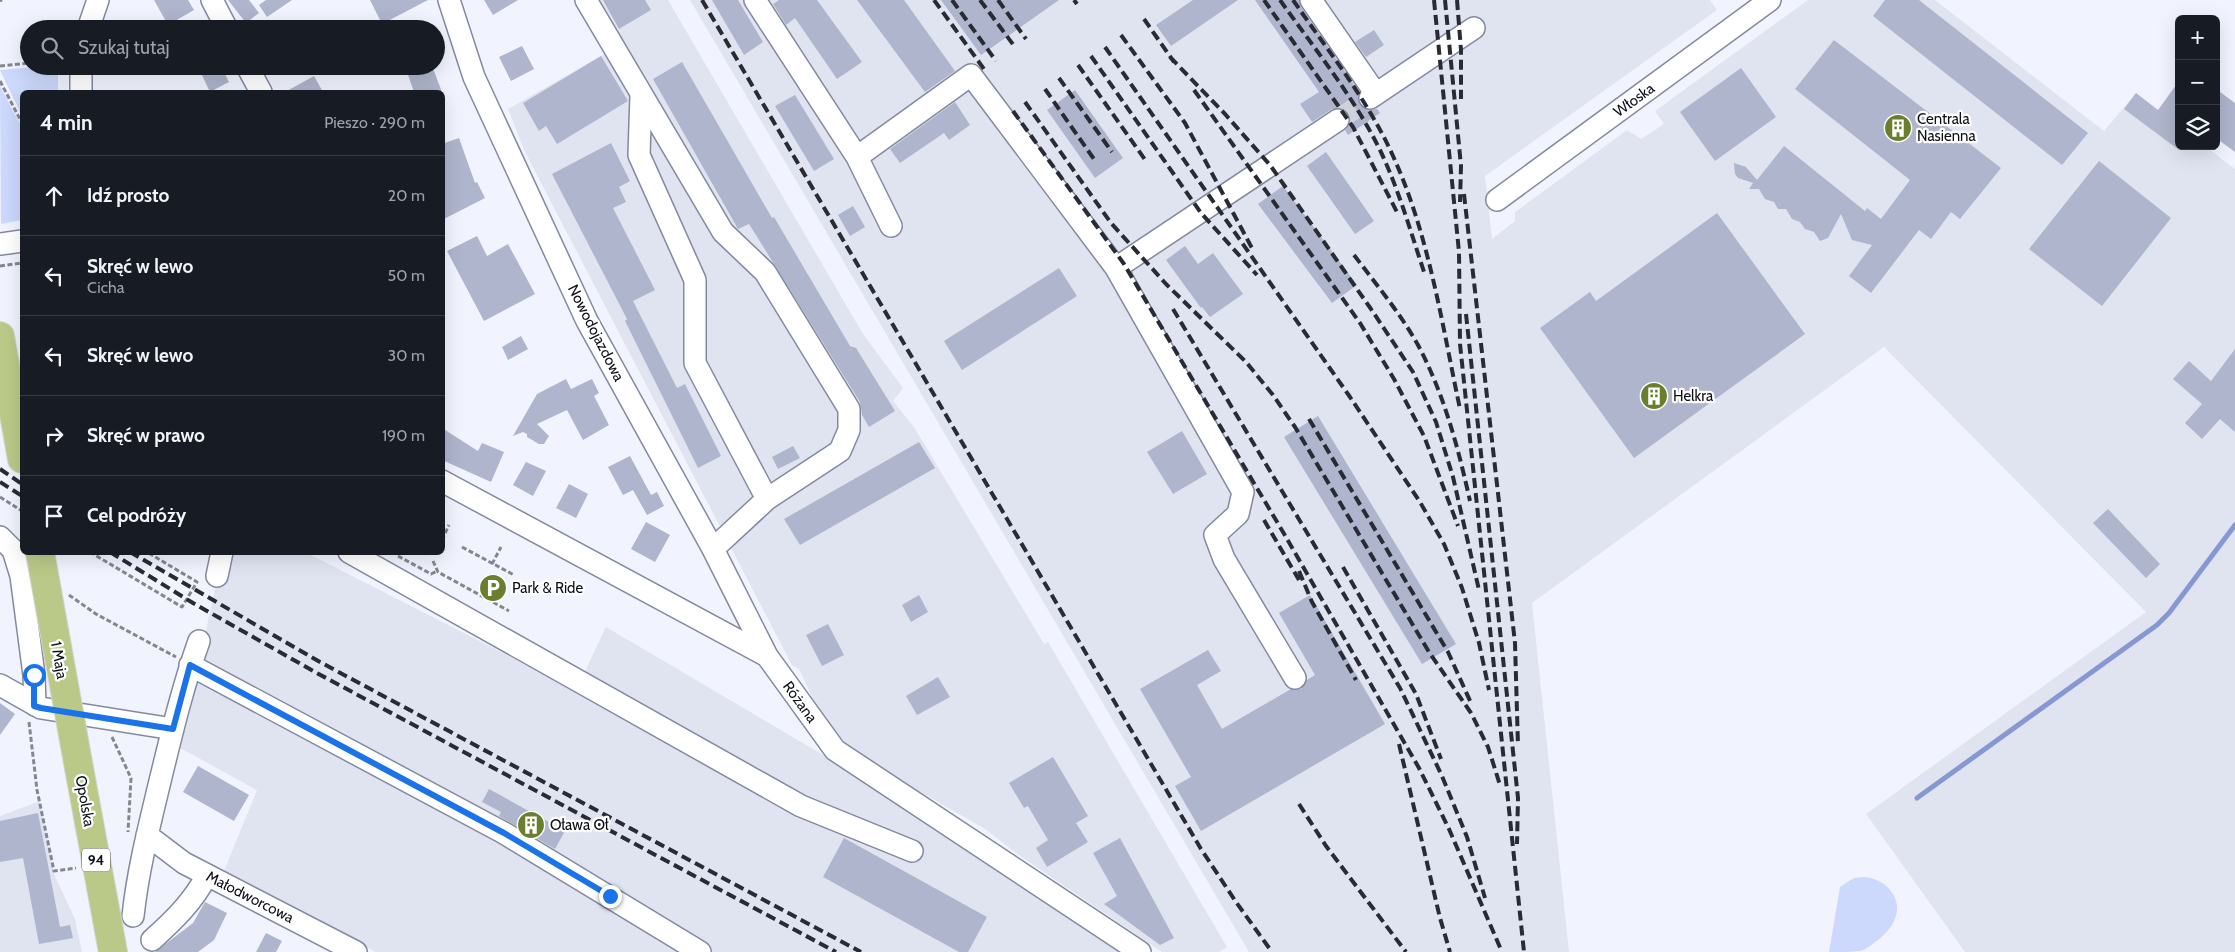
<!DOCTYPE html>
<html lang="pl">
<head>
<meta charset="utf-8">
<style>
  body { margin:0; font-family:Cabin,sans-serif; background:#242831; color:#f1f3f6 }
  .controls { position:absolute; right:15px; top:15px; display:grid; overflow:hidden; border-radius:8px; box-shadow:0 5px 20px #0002 }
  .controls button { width:45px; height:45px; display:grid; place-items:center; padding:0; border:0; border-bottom:1px solid #363941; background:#171b24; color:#f1f3f6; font:25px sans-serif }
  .stop { position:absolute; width:15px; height:15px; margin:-11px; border:4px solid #1a73e8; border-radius:50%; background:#fff }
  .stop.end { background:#1a73e8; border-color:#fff; box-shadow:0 1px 5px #0008 }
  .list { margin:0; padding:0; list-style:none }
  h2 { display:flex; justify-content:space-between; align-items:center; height:65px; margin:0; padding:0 20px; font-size:21px }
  h2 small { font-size:16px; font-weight:400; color:#9ea1a6 }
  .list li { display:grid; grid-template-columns:32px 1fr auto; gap:15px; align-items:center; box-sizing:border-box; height:80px; padding:0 20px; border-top:1px solid #363941 }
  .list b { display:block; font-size:19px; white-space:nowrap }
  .list p { margin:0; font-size:16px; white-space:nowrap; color:#9ea1a6 }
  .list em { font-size:16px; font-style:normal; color:#9ea1a6 }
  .icon { flex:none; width:28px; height:28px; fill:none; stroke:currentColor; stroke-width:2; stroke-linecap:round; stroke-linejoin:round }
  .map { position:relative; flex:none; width:2235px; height:952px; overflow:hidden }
  .search { position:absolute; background:#171b24; box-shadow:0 5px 20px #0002; left:20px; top:20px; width:425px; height:55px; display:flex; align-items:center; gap:12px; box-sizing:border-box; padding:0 18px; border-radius:28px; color:#9ea1a6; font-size:19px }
  .panel { position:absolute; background:#171b24; box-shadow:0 5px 20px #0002; left:20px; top:90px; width:425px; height:465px; border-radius:8px }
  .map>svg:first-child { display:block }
</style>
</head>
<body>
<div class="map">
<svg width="2235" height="952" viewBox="0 0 2235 952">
  <rect width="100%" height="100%" fill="#f1f4fe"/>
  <path fill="#e0e4f1" d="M574,0H668L863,334L903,388L893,401L914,427L1044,644L1048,642L1227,947L1219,952H1162L1023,858L985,829L849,751L813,699L799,669L792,665L525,152L508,109L606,53Z
    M690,0H1710L1717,10L1485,176L1492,239L1515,221V212L1627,130L1641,139L1664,124L1655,111L1808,0H1935L2104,131L2136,93L2179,146H2205L2235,169V952H1965L1866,814L2146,612L1884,347L1532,603L1569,952H1249Z
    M223,553H307L576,690L606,627L847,769L1125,952H376L224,871L257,790L180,748Z
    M40,801L54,874L75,919L82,952H0V816Z"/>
  <path fill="#ccd8fc" d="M45,66H58V92H22V116L0,70Z
    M0,86L22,128V220L1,224Z
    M1863,877C1886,878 1906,900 1893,923C1888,933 1872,946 1861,951C1853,952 1838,952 1829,952L1840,887L1854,878Z"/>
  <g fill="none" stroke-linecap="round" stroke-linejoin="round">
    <path stroke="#8698d2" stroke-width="5" d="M1917,798L2157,625L2169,613L2235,525"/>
  </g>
  <path fill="#aeb5cc" d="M154,0H188L194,10L168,25Z
    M228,0H249L259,13L246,23Z
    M266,0H292L267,17L259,5Z
    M370,0H428L382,24Z
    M484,0H518L493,15Z
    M603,0H645L651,10L619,29Z
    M712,0H738L763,42L744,55Z
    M779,0H817L862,62L837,79L795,18L786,25L773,4Z
    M857,0H904L955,71L925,92Z
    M941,0H1059L981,55Z
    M1193,0H1238L1171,46L1156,25Z
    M1255,0H1299L1301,7L1359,92L1358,98L1360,105L1370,110L1377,109L1380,113L1348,135L1345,130L1349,125L1350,119L1348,113L1343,109H1332L1312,122L1300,104L1319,92Z
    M1885,0H1919L2088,133L2062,165L1873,16Z
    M1374,30L1384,45L1366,57L1355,42Z
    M1834,40L2001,168L1960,219L1951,212L1931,239L1919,230L1871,293L1849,276L1872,245L1852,240L1841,214L1828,238L1820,241L1814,232L1805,229L1800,222L1792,219L1786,209H1778L1774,202L1765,199L1759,189H1749L1753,183L1738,178L1735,174L1734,163L1746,167L1757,180L1784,146L1865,211L1867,208L1881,219L1910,180L1795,89Z
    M522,46L534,69L511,81L499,57Z
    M601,56L628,101L557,144L546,126L539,131L523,103Z
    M682,62L772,218L774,217L850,346L856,348L895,411L869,427L862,415L860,402L749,224L738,229L653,79Z
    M209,66H221L229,82L210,92L200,71Z
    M405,66H432L442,92H414Z
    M1741,68L1776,117L1715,161L1680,112Z
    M314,76L323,92H285Z
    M2179,81V150L2124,109L2136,93L2158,110Z
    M2216,89L2235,103V152L2216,138Z
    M1075,90L1123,158L1095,178L1047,110Z
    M795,95L834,159L814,171L775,106Z
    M955,102L970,125L949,140L944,133L900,163L890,149Z
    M459,138L475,183L477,182L485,198L442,220V144Z
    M611,143L630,181L619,187L626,202L613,208L655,290L633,301L677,388L685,384L721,456L698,468L625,321L627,319L552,174Z
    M1326,152L1374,221L1355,234L1307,166Z
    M2099,161L2171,218L2102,306L2029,249Z
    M1283,186L1357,285L1332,303L1258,204Z
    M853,206L865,227L850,236L838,215Z
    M1717,213L1805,334L1634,458L1540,328L1590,292L1596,301Z
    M477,236L487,256L508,244L535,294L484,321L447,251Z
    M1185,246L1198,264L1213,253L1243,294L1210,317L1202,307L1201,308L1166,260Z
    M1059,268L1077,296L962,370L944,341Z
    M521,336L528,349L508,360L502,347Z
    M2235,349V432L2220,419L2202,439L2185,423L2202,404L2173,379L2189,361L2211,381Z
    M566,379L571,389L592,379L599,393L594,396L609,425L583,440L567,410L537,424L549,436L544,444H539L527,437V434L523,432L513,436L537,394Z
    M1318,416L1456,644L1422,664L1284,437Z
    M442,428L478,451L482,443L504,452L491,482L442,460Z
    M1182,431L1207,474L1173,494L1147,452Z
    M919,442L935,468L800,545L784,519Z
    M793,446L800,458L778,469L772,457Z
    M630,456L651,495L657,492L664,506L647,515L633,490L623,495L608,467Z
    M526,462L546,471L533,496L513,485Z
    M569,484L588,494L576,518L556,508Z
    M2108,509L2160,564L2146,578L2093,523Z
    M646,522L670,535L655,562L631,549Z
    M919,595L928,612L911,622L902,605Z
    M1310,595L1385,724L1201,831L1175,786L1191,777L1140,689L1208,650L1221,671L1197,685L1222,729L1291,689H1301L1307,680L1315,675L1279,613Z
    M828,624L844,655L822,666L806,635Z
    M938,677L950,697L917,715L906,696Z
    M0,703L15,714L0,735Z
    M1053,757L1088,816L1076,823L1088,842L1047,867L1036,848L1048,840L1028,806L1024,808L1009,783Z
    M198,766L249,795L234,821L183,792Z
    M489,789L565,831L555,849L499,816L501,812L482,802Z
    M38,813L60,927L70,925L73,938L39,944L23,858L0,862V821Z
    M844,838L987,917L968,952H959L823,877Z
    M1120,838L1174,938L1160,945L1104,904L1117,896L1093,853Z
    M205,902L227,913L214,940L198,952H155L193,923Z
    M266,933L282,941L276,952H256Z"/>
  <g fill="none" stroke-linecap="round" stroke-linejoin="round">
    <path stroke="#cfd2dc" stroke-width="21" stroke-dasharray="21 11" stroke-linecap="butt" d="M1338,120L1370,98"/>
    <g stroke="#838a9f" stroke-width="24">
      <path id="minor" d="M212,0L227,29
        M449,0L474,77L587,321L713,549L767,656
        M586,0L723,232L765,272L849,409V430L840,451L767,499L713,549
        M755,0L857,157L891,226
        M1311,0L1376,94
        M88,29L98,0
        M247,66L261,92
        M81,92V66
        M641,95L639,155L695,280V363L767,499
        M1370,98L1474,28
        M857,157L971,75L1116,268L1243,492L1238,514L1215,535L1224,559L1295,678
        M1497,200L1770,0
        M0,244L22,241
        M1116,268L1338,120
        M442,481L767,656L835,750L1140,952
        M0,537L13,550L21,576L34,675L35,705
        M349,552L801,806L912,851
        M217,576L222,552
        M190,665L504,833L700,952
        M0,685L41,708L173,729
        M147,835L184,863L356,952
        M133,916C138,869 150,823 161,777C172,732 183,686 199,641
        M152,940C174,920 193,902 207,875"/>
    </g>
    <g stroke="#d4d4d5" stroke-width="30">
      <path id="major" d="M0,336L22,459
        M79,768L113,952"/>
    </g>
    <path stroke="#858790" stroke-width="3" stroke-dasharray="5 2.5" stroke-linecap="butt" d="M0,1L2,0
      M65,29L70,21
      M0,66L29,63
      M0,81L22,123
      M0,266L22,263
      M0,497L22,511
      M442,540L449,525
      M462,547L514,575
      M90,552L182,607L197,582L147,552
      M398,556L431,574L437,571
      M433,561L438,572L509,611
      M492,564L501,547
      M69,595L96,614L176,657
      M29,722L37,790L54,871L76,868
      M112,737L131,778L128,832"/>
    <use href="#minor" stroke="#fff" stroke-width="21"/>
    <use href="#major" stroke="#bac988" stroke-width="28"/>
    <path stroke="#292b34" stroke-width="4" stroke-dasharray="10 5" stroke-linecap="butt" d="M702,0L1201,849L1236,902L1272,952
      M934,0L984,69
      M952,0L996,61
      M980,0L1015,47
      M998,0L1026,39
      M1074,0L1077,4
      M1264,0L1353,127L1398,214
      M1280,0C1314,48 1354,97 1380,150C1399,190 1411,233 1425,275
      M1293,0C1328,51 1368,100 1393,156C1429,235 1442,324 1460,409
      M1434,0L1459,252L1460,344L1524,952
      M1445,0L1461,166L1460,202
      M1457,0L1461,50V99
      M1144,19L1174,62
      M1121,35L1185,123L1253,250
      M1105,47L1350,397L1420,502L1444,544L1462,588L1479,643L1489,690
      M1091,56L1201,213L1257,275
      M1170,57L1225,114L1270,165L1371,309L1413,372L1436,422L1453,477L1479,590
      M1078,65L1146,161
      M1059,78L1112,152
      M1045,89L1096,162
      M1194,90L1360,323L1394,379L1424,436L1458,526
      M1025,102L1111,223L1166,284L1246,362L1273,395L1295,427L1429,652L1471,713L1488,747L1500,785
      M1013,111L1124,264L1283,532L1419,768L1449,829L1502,952
      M1464,194L1515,643L1518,746
      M1354,255C1376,284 1400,313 1418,345C1444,394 1458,447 1470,501
      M1173,309L1400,688L1442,776L1467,837L1485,898
      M1466,314L1518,798L1517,844
      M1309,419L1448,652L1471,703
      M0,469L22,484
      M0,482L22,496
      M1264,520L1299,580
      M110,552L193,603L315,672L836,952
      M130,552L320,662L861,952
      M1343,567L1416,694L1441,759
      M1299,571L1312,602L1356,680
      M1399,744L1440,918L1450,952
      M1299,804L1326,846L1406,952"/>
    <g stroke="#d4d4d5" stroke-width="30" stroke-linecap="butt">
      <path id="major-bridge" d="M40,552L79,768"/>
    </g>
    <use href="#major-bridge" stroke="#bac988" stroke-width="28"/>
  </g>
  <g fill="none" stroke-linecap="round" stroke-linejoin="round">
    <path stroke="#1a73e8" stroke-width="6" d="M34,675V706L41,708L173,729L190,665L504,833L610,896"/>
  </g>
  <defs>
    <g id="building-disc" transform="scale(1.4375)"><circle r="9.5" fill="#6b7e2e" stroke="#fff"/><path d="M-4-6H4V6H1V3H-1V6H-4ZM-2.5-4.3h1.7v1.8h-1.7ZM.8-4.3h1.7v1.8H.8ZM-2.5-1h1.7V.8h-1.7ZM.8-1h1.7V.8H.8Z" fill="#fff"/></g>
    <g id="parking-disc" transform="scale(1.4375)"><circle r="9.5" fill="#6b7e2e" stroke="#fff"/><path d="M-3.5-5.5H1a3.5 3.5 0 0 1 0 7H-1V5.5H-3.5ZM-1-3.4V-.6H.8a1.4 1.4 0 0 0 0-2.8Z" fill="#fff"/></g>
  </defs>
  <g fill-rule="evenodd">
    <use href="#building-disc" x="1898" y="128"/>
    <use href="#building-disc" x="1654" y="396"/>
    <use href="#parking-disc" x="493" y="588"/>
    <use href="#building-disc" x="531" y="825"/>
  </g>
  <g text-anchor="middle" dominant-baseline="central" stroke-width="4.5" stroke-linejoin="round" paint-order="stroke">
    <rect fill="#fff" stroke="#56585d" stroke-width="1" x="82" y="848.5" width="28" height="23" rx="4"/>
    <g font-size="14" font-weight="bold" fill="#0e1018">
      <text x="96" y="860">94</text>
    </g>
    <g font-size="15" fill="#0e1018" stroke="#fff">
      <text transform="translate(1634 100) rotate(-36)">Włoska</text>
      <text transform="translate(596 333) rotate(63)">Nowodojazdowa</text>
      <text transform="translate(59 660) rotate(80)">1 Maja</text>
      <text transform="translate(800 702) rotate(54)">Różana</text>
      <text transform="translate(85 801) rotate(80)">Opolska</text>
      <text transform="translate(250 897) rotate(27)">Małodworcowa</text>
    </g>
    <g font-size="15" fill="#0e1018" stroke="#fff" text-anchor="start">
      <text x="1917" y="119">Centrala<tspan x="1917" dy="17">Nasienna</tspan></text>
      <text x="1673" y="396">Helkra</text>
      <text x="512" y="588">Park &amp; Ride</text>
      <text x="550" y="825">Oława Oł</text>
    </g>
  </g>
</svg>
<div class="controls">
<button>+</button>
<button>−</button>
<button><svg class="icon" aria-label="layers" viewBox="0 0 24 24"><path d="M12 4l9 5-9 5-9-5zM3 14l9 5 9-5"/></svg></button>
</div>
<div class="stop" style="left:34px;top:675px"></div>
<div class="stop end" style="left:610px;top:896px"></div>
<div class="search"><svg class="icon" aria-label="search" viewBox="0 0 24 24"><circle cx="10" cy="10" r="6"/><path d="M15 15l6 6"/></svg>Szukaj tutaj</div>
<section class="panel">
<h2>4 min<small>Pieszo · 290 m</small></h2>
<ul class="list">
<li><svg class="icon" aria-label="ahead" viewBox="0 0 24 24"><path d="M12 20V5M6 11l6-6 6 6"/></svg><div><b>Idź prosto</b></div><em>20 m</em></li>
<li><svg class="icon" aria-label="left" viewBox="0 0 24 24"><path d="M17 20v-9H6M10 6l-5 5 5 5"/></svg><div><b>Skręć w lewo</b><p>Cicha</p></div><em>50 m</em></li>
<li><svg class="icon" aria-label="left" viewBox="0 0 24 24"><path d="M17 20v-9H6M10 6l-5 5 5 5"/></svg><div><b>Skręć w lewo</b></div><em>30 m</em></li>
<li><svg class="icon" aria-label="right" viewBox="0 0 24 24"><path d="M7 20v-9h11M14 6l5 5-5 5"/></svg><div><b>Skręć w prawo</b></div><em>190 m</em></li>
<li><svg class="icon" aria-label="arrive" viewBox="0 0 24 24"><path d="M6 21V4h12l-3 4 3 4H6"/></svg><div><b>Cel podróży</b></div></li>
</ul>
</section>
</div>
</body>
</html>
